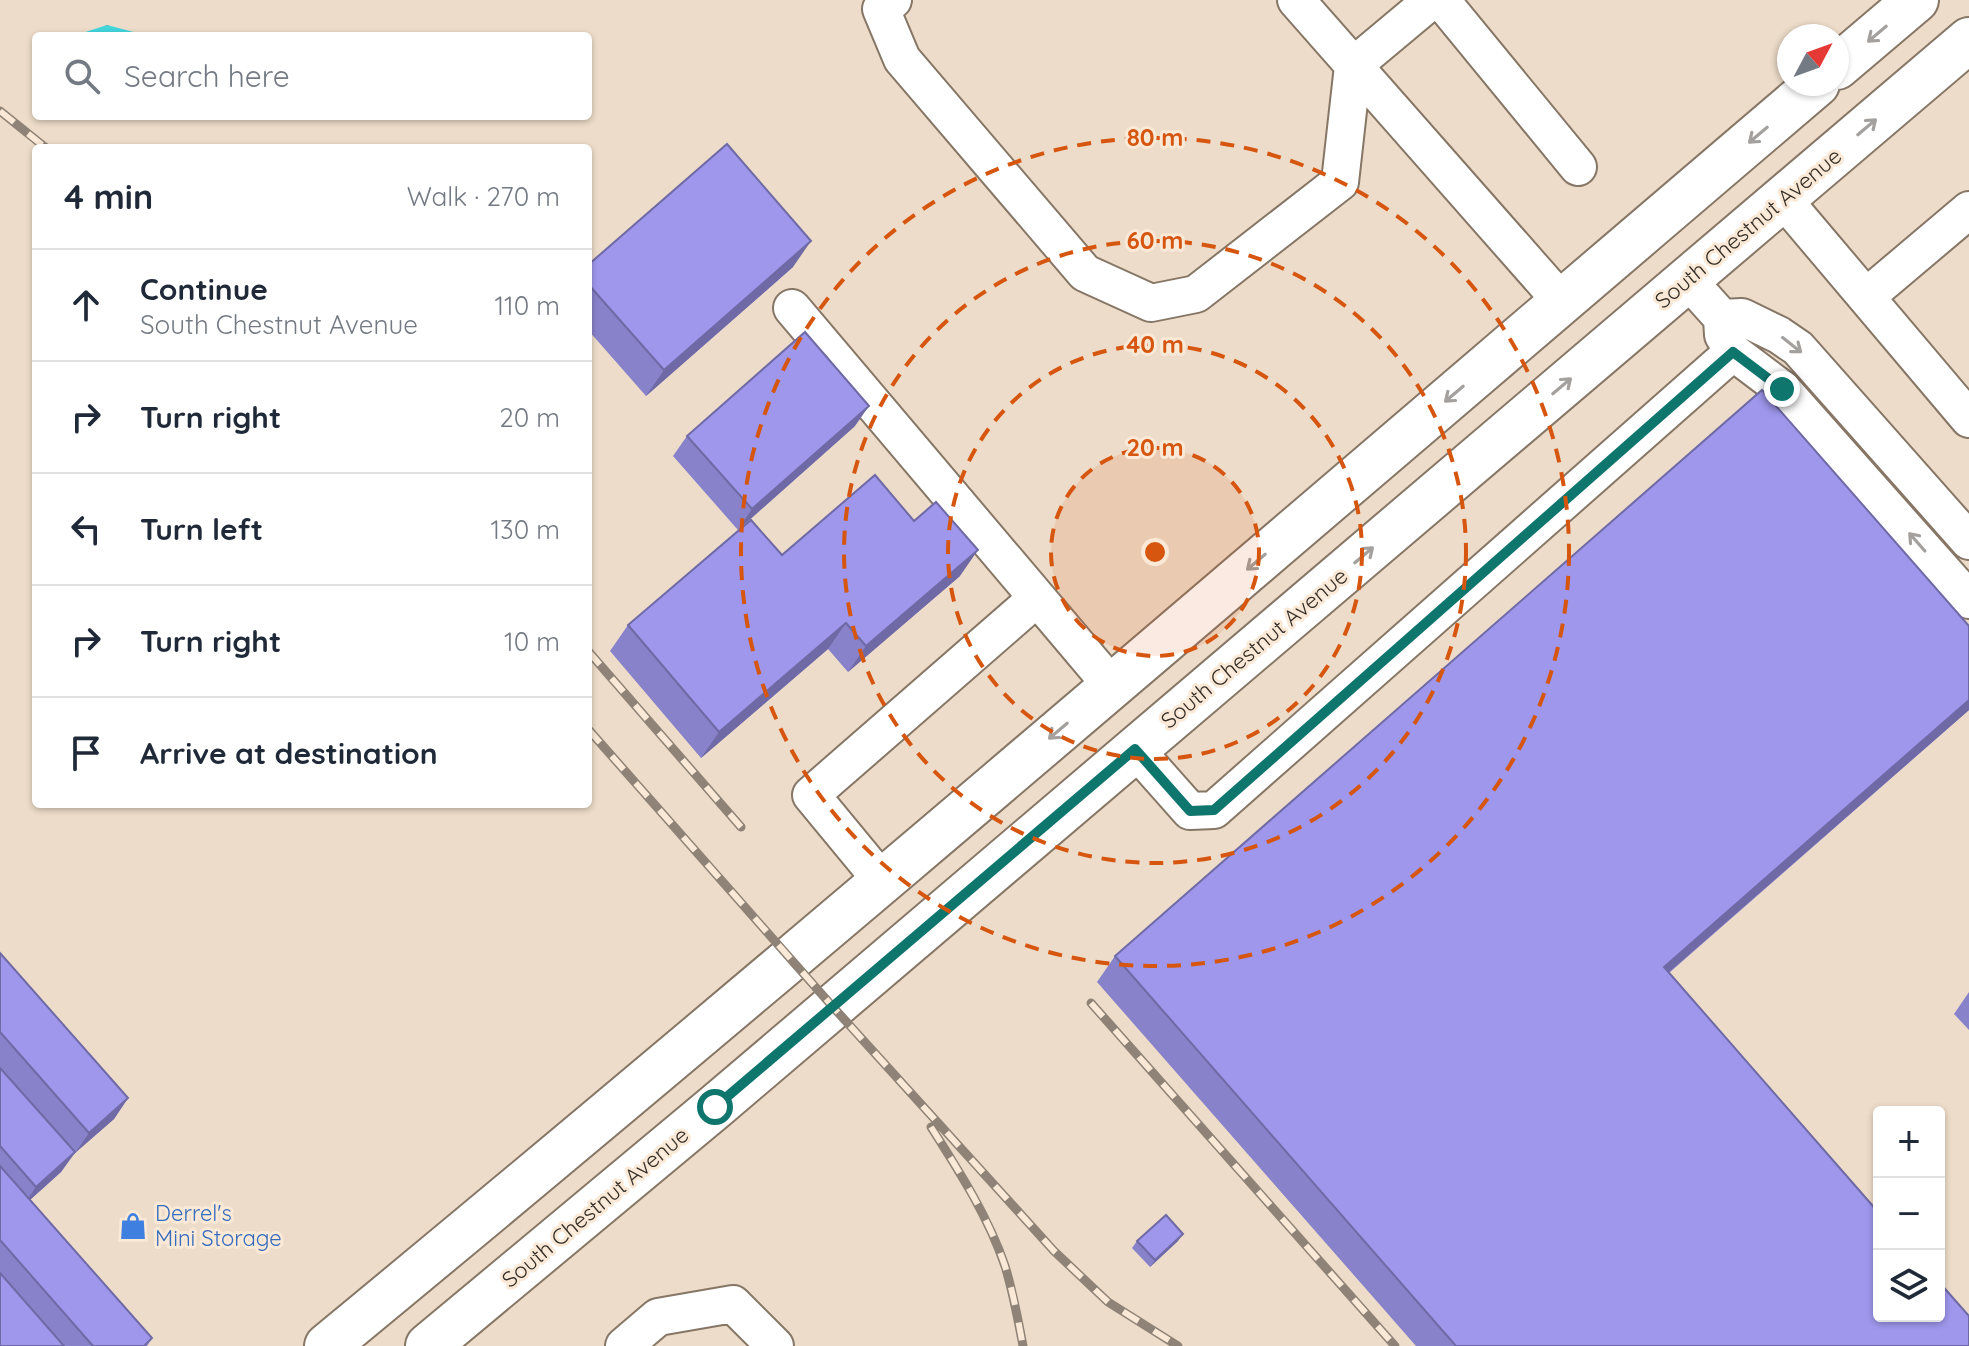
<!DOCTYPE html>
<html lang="en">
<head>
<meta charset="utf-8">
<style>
  body { margin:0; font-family:Quicksand,sans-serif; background:#f2f2f3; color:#1f2937 }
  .controls { position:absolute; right:24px; bottom:24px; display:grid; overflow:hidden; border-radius:8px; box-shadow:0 2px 6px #0004 }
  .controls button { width:72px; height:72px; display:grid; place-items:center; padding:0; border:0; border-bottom:2px solid #e0e1e3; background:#fff; color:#1f2937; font:40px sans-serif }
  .compass { position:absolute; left:1777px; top:24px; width:72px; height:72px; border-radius:50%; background:#fff; box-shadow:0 2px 6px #0004; rotate:49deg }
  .stop { position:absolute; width:24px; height:24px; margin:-18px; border:6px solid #0f766e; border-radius:50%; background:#fff }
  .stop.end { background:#0f766e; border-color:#fff; box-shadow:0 2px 8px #0008 }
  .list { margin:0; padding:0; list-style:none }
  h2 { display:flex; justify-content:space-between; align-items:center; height:104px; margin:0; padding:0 32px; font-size:34px }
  h2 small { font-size:26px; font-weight:400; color:#747a83 }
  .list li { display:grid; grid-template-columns:52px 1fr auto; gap:24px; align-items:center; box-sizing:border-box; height:112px; padding:0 32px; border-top:2px solid #e0e1e3 }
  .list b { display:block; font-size:30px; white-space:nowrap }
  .list p { margin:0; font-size:26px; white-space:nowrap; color:#747a83 }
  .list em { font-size:26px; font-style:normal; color:#747a83 }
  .icon { flex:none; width:44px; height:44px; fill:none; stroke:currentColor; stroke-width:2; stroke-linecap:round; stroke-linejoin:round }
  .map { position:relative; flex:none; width:1969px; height:1346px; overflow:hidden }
  .search { position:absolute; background:#fff; box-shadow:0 2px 6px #0004; left:32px; top:32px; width:560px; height:88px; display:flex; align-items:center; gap:20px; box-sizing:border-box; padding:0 28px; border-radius:8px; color:#747a83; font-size:30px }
  .panel { position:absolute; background:#fff; box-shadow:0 2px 6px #0004; left:32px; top:144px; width:560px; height:664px; border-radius:8px }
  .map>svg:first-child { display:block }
</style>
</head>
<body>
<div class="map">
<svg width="1969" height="1346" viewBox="0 0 1969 1346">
  <defs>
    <pattern id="water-rules" width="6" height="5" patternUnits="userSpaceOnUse" patternTransform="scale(2)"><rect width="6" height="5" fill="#43d7de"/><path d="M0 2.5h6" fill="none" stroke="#3bb9be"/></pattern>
  </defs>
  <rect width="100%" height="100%" fill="#eddcc9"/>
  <path fill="url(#water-rules)" d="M107,25L149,36H73Z"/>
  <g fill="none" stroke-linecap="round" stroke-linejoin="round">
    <g stroke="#867666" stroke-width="40">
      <path id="minor" d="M893,0L881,9L902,59L1085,273L1151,303L1196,294L1340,182L1353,66L1432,0
        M1296,0L1562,302
        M1441,0L1578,167
        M1783,199L1969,419
        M1687,279L1722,318L1723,335L1733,352L1782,389L1969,600
        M1866,297L1969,210
        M792,308L1111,685
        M1722,318L1742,317L1779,335L1798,348L1969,541
        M1135,749L1190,811L1214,810L1733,352
        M882,881L811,795L1037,598
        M624,1346L658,1317L733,1304L775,1346"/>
    </g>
    <g stroke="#867666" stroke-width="48">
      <path id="major" d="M1837,67L1916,0
        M327,1346C829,932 1322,506 1817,84
        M428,1346L715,1107L1969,40"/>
    </g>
    <use href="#minor" stroke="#fff" stroke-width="36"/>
    <use href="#major" stroke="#fff" stroke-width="44"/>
    <g stroke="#8e8376" stroke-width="9">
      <path id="rail" d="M0,111L46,148
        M588,651L741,827
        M588,729L833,1007L1054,1251L1108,1302L1178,1346
        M1091,1003L1395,1346
        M931,1127C959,1171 988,1216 1005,1266C1013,1292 1018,1319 1023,1346"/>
    </g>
    <use href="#rail" stroke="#fae9d6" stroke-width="6" stroke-dasharray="18" stroke-linecap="butt"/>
  </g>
  <path fill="#8882cb" d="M588,265L793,267L646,396L588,330Z
    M855,426L738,530L673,456L687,436Z
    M782,555L960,576L848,672L828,649L701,758L610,651L628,625Z
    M1969,626V710L1669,973L1969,1346H1416L1097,982L1115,956Z
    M0,953L128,1098L114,1119L75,1153L61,1172L30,1200L152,1338L147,1346H0Z
    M1969,992V1030L1954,1014Z
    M1137,1241H1178L1150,1267L1132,1248Z"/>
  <path fill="#6f6aa5" d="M811,241L793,267L646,396L664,370Z
    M869,406L855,426L738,530L752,509Z
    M978,550L960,576L848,672L866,646Z
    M846,623L828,649L701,758L719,732Z
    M1969,700V710L1645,993L1664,967Z
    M128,1098L114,1119L75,1153L89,1133Z
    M75,1152L61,1172L22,1207L36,1187Z
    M1183,1234L1178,1241L1150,1267L1155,1260Z"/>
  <path fill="#9e97ec" stroke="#6f6aa5" stroke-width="2" d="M727,144L811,241L664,370L588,284V265Z
    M805,332L869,406L752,509L687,436Z
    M1762,390L1969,626V700L1664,967L1879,1213V1316H1939V1282L1969,1316V1346H1456L1115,956Z
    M875,475L914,521L936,502L978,550L866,646L846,623L719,732L628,625L751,520L782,555Z
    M0,953L128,1098L89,1133L0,1032Z
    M0,1068L75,1152L36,1187L0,1146Z
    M0,1166L152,1338L144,1346H93L0,1240Z
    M1166,1215L1183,1234L1155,1260L1137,1241Z
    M0,1273L64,1346H0Z"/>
  <defs><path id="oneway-shaft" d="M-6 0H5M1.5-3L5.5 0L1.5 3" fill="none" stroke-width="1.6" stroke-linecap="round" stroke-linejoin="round" transform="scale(2)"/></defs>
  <g stroke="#a3a09d">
    <use href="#oneway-shaft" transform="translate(1877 34) rotate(140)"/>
    <use href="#oneway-shaft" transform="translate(1867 127) rotate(-40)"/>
    <use href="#oneway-shaft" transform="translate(1758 135) rotate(140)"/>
    <use href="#oneway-shaft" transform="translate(1792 345) rotate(38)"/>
    <use href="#oneway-shaft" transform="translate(1562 386) rotate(-40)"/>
    <use href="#oneway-shaft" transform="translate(1454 394) rotate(140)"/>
    <use href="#oneway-shaft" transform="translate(1917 542) rotate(-131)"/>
    <use href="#oneway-shaft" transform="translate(1364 555) rotate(-40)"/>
    <use href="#oneway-shaft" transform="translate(1256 562) rotate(140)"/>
    <use href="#oneway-shaft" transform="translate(1058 731) rotate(140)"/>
  </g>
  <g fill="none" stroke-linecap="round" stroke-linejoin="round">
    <path stroke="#0f766e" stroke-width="10" d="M715,1107L1135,749L1190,811L1214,810L1733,352L1782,389"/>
  </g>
  <circle cx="1155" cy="552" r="104" fill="#d6550f" fill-opacity=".12"/>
  <g fill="none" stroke="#d6550f" stroke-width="4" stroke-dasharray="14 10">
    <circle cx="1155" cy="552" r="104"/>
    <circle cx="1155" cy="552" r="207"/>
    <circle cx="1155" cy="552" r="311"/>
    <circle cx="1155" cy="552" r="414"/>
  </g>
  <defs>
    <g id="shop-bare" transform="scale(2.16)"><path d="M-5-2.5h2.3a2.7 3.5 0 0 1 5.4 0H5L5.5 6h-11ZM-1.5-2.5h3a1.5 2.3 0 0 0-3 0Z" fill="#3f7fe0" stroke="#fae9d6" stroke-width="2.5" paint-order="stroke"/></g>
  </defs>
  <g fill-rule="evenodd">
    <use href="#shop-bare" x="133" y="1226"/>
  </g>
  <g text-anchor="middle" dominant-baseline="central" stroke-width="6" stroke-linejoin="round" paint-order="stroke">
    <g font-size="22" fill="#332d26" stroke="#fae9d6">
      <text transform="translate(1748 228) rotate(-40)">South Chestnut Avenue</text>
      <text transform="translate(1254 648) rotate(-40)">South Chestnut Avenue</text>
      <text transform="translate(595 1207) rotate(-40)">South Chestnut Avenue</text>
    </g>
    <g font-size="22" fill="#366cbe" stroke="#fae9d6" text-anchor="start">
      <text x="155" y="1213">Derrel's<tspan x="155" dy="25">Mini Storage</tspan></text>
    </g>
  </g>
  <circle cx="1155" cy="552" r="12" fill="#d6550f" stroke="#fae9d6" stroke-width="4"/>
  <g font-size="24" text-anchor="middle" font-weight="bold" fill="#d6550f" stroke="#fae9d6" stroke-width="6" stroke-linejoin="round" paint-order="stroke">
    <text x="1155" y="146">80 m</text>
    <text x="1155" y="249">60 m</text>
    <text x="1155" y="353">40 m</text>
    <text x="1155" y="456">20 m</text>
  </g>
</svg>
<div class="controls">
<button>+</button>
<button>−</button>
<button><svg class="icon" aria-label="layers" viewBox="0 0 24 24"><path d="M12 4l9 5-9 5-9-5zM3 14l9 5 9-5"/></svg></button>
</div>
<svg class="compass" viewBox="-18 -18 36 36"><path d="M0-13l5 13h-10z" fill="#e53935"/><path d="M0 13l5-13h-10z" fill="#747a83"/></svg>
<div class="stop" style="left:715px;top:1107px"></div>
<div class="stop end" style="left:1782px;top:389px"></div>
<div class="search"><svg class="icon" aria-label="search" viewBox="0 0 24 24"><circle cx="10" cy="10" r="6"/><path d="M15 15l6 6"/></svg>Search here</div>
<section class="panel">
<h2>4 min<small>Walk · 270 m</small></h2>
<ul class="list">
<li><svg class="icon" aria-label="ahead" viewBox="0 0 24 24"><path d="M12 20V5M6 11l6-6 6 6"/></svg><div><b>Continue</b><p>South Chestnut Avenue</p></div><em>110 m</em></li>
<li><svg class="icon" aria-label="right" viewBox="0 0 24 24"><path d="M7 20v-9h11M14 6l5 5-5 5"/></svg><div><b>Turn right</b></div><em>20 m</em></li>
<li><svg class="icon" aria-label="left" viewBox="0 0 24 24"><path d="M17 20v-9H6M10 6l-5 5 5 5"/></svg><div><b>Turn left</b></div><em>130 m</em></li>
<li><svg class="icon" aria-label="right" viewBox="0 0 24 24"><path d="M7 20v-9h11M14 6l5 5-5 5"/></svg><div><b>Turn right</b></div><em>10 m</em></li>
<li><svg class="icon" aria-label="arrive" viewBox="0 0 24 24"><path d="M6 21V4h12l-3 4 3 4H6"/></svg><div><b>Arrive at destination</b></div></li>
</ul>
</section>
</div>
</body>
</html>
